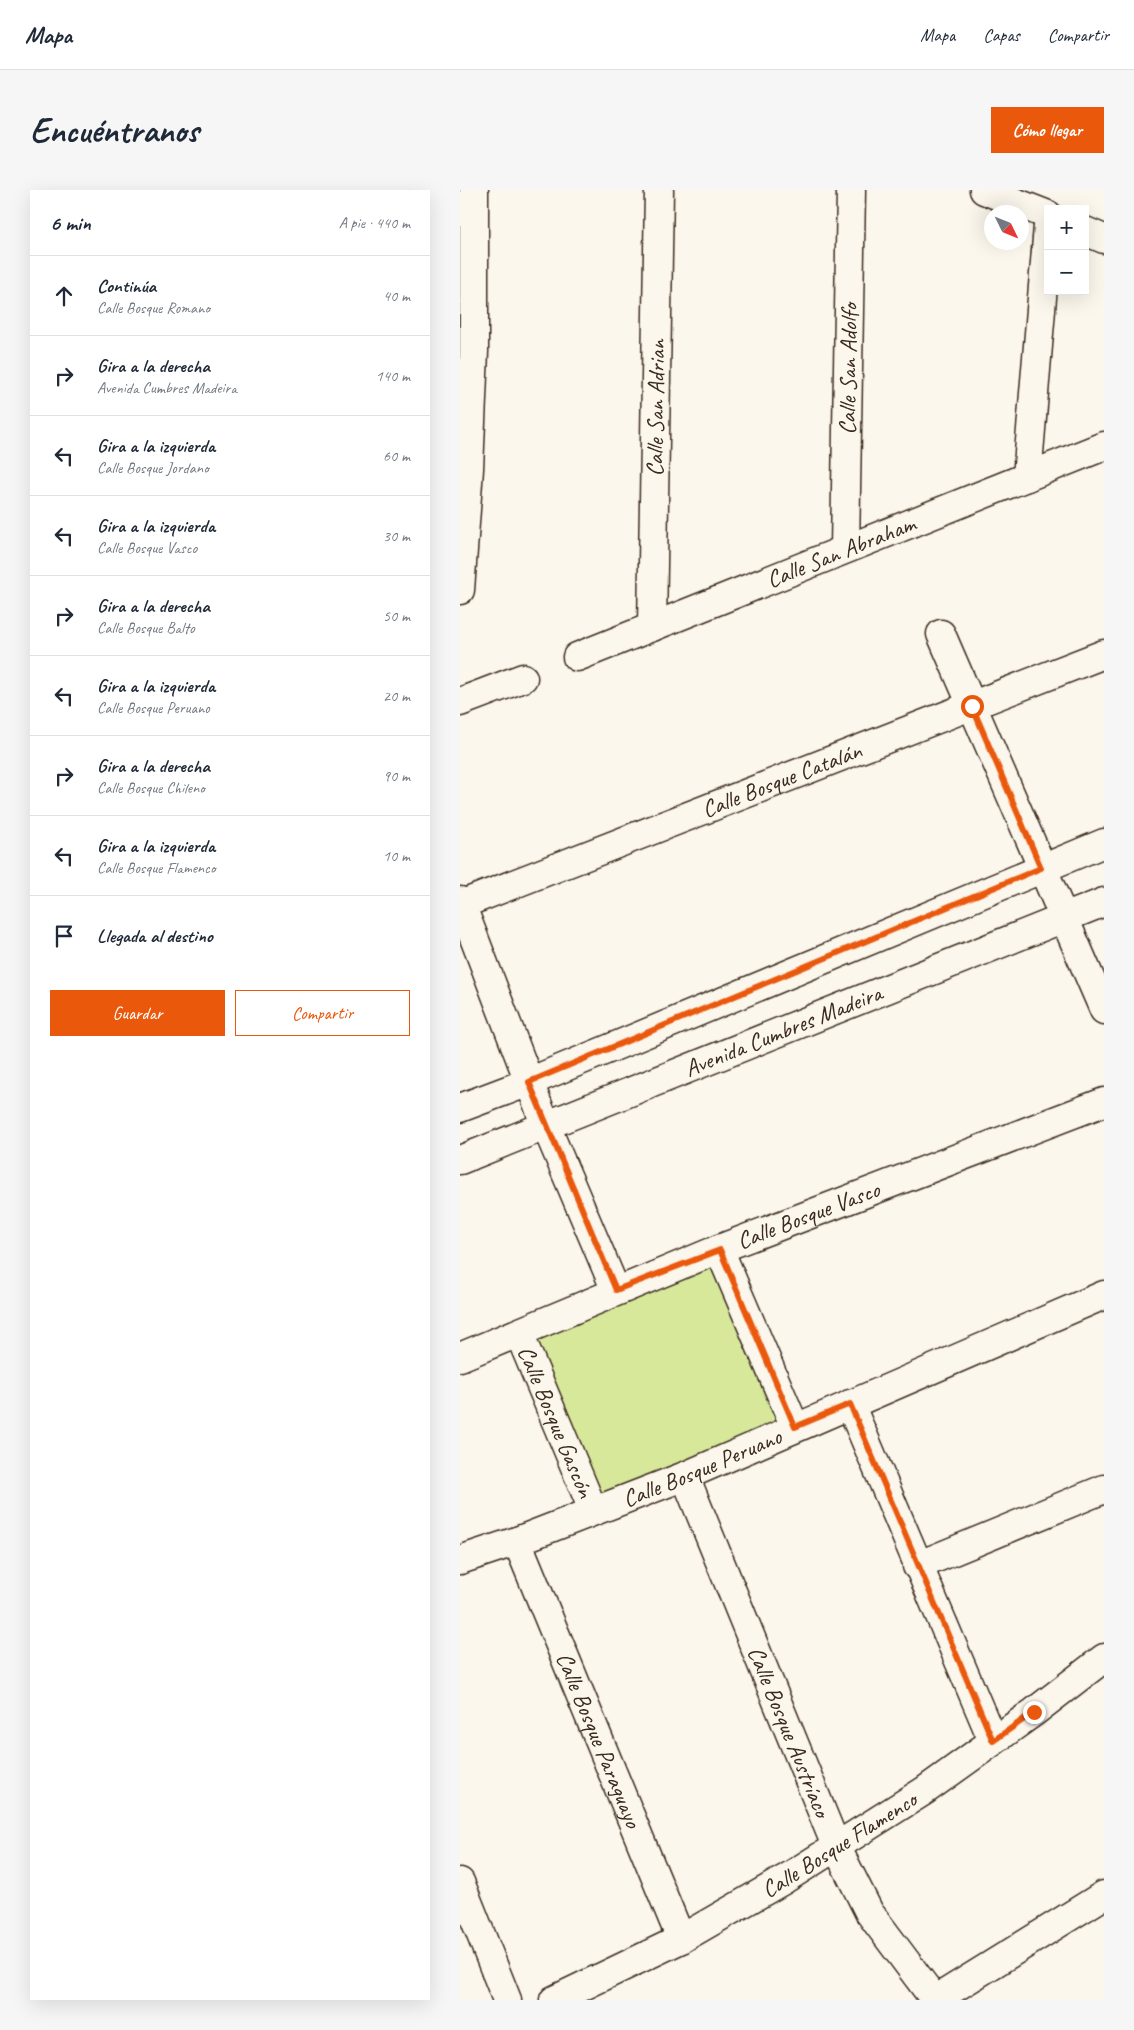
<!DOCTYPE html>
<html lang="es">
<head>
<meta charset="utf-8">
<style>
  body { margin:0; font-family:Caveat,sans-serif; background:#f6f6f7; color:#1f2937 }
  .controls { position:absolute; right:15px; top:15px; display:grid; overflow:hidden; border-radius:0px; box-shadow:0 5px 20px #0002 }
  .controls button { width:45px; height:45px; display:grid; place-items:center; padding:0; border:0; border-bottom:1px solid #e0e1e3; background:#fff; color:#1f2937; font:25px sans-serif }
  .compass { position:absolute; left:524px; top:15px; width:45px; height:45px; border-radius:50%; background:#fff; box-shadow:0 5px 20px #0002; rotate:133deg }
  .stop { position:absolute; width:15px; height:15px; margin:-11px; border:4px solid #ea580c; border-radius:50%; background:#fff }
  .stop.end { background:#ea580c; border-color:#fff; box-shadow:0 1px 5px #0008 }
  .list { margin:0; padding:0; list-style:none }
  h2 { display:flex; justify-content:space-between; align-items:center; height:65px; margin:0; padding:0 20px; font-size:21px }
  h2 small { font-size:16px; font-weight:400; color:#747a83 }
  .list li { display:grid; grid-template-columns:32px 1fr auto; gap:15px; align-items:center; box-sizing:border-box; height:80px; padding:0 20px; border-top:1px solid #e0e1e3 }
  .list b { display:block; font-size:19px; white-space:nowrap }
  .list p { margin:0; font-size:16px; white-space:nowrap; color:#747a83 }
  .list em { font-size:16px; font-style:normal; color:#747a83 }
  .actions { display:flex; gap:10px; padding:15px 20px }
  .actions a { flex:1; padding:11px 0; border:1px solid #ea580c; border-radius:0px; text-align:center; font-size:18px; color:#ea580c }
  .actions .main { background:#ea580c; color:#fff }
  .icon { flex:none; width:28px; height:28px; fill:none; stroke:currentColor; stroke-width:2; stroke-linecap:round; stroke-linejoin:round }
  .map { position:relative; flex:none; width:644px; height:1810px; overflow:hidden; border-radius:0px }
  header { display:flex; align-items:center; gap:30px; box-sizing:border-box; height:70px; padding:0 25px; background:#fff; border-bottom:1px solid #e0e1e3 }
  header strong { font-size:24px }
  nav { display:flex; gap:28px; margin-inline-start:auto; font-size:18px }
  .intro { display:flex; align-items:center; justify-content:space-between; box-sizing:border-box; height:120px; padding:0 30px }
  h1 { margin:0; font-size:35px }
  .button { padding:12px 22px; border-radius:0px; background:#ea580c; color:#fff; font-size:18px; font-weight:700 }
  main { display:flex; gap:30px; padding:0 30px }
  aside { flex:1; background:#fff; border-radius:0px; box-shadow:0 5px 20px #0002 }
  .map>svg:first-child { display:block }
</style>
</head>
<body>
<header>
<strong>Mapa</strong>
<nav><a>Mapa</a><a>Capas</a><a>Compartir</a></nav>
</header>
<div class="intro"><h1>Encuéntranos</h1><a class="button">Cómo llegar</a></div>
<main>
<aside>
<h2>6 min<small>A pie · 440 m</small></h2>
<ul class="list">
<li><svg class="icon" aria-label="ahead" viewBox="0 0 24 24"><path d="M12 20V5M6 11l6-6 6 6"/></svg><div><b>Continúa</b><p>Calle Bosque Romano</p></div><em>40 m</em></li>
<li><svg class="icon" aria-label="right" viewBox="0 0 24 24"><path d="M7 20v-9h11M14 6l5 5-5 5"/></svg><div><b>Gira a la derecha</b><p>Avenida Cumbres Madeira</p></div><em>140 m</em></li>
<li><svg class="icon" aria-label="left" viewBox="0 0 24 24"><path d="M17 20v-9H6M10 6l-5 5 5 5"/></svg><div><b>Gira a la izquierda</b><p>Calle Bosque Jordano</p></div><em>60 m</em></li>
<li><svg class="icon" aria-label="left" viewBox="0 0 24 24"><path d="M17 20v-9H6M10 6l-5 5 5 5"/></svg><div><b>Gira a la izquierda</b><p>Calle Bosque Vasco</p></div><em>30 m</em></li>
<li><svg class="icon" aria-label="right" viewBox="0 0 24 24"><path d="M7 20v-9h11M14 6l5 5-5 5"/></svg><div><b>Gira a la derecha</b><p>Calle Bosque Balto</p></div><em>50 m</em></li>
<li><svg class="icon" aria-label="left" viewBox="0 0 24 24"><path d="M17 20v-9H6M10 6l-5 5 5 5"/></svg><div><b>Gira a la izquierda</b><p>Calle Bosque Peruano</p></div><em>20 m</em></li>
<li><svg class="icon" aria-label="right" viewBox="0 0 24 24"><path d="M7 20v-9h11M14 6l5 5-5 5"/></svg><div><b>Gira a la derecha</b><p>Calle Bosque Chileno</p></div><em>90 m</em></li>
<li><svg class="icon" aria-label="left" viewBox="0 0 24 24"><path d="M17 20v-9H6M10 6l-5 5 5 5"/></svg><div><b>Gira a la izquierda</b><p>Calle Bosque Flamenco</p></div><em>10 m</em></li>
<li><svg class="icon" aria-label="arrive" viewBox="0 0 24 24"><path d="M6 21V4h12l-3 4 3 4H6"/></svg><div><b>Llegada al destino</b></div></li>
</ul>
<div class="actions"><a class="main">Guardar</a><a>Compartir</a></div>
</aside>
<div class="map">
<svg width="644" height="1810" viewBox="0 0 644 1810">
  <rect width="100%" height="100%" fill="#fbf7ec"/>
  <filter id="ink" filterUnits="userSpaceOnUse"><feTurbulence type="fractalNoise" baseFrequency=".02" numOctaves="2"/><feDisplacementMap in="SourceGraphic" scale="10" xChannelSelector="R" yChannelSelector="G"/><feConvolveMatrix kernelMatrix="1 2 1 2 8 2 1 2 1" color-interpolation-filters="sRGB"/></filter>
  <g filter="url(#ink)">
    <path fill="#d7e89b" stroke="#89895c" d="M259,1059L335,1237L133,1320L59,1143Z"/>
    <g fill="none" stroke-linecap="round" stroke-linejoin="round">
      <g stroke="#3b2a1e" stroke-width="31">
        <g id="minor">
          <path d="M524,0L588,25"/>
          <path d="M625,41L644,49"/>
          <path d="M567,287L588,36"/>
          <path id="s1" d="M385,359L391,0"/>
          <path d="M0,400L9,279L14,161V0"/>
          <path id="s2" d="M192,437L199,0"/>
          <path d="M481,444L644,820"/>
          <path id="s3" d="M117,467L644,256"/>
          <path d="M0,512L63,488"/>
          <path d="M0,711L86,936L156,1101"/>
          <path id="s4" d="M0,715L644,464"/>
          <path d="M259,1059L335,1237"/>
          <path id="s5" d="M59,1143L133,1320"/>
          <path id="s6" d="M0,1167L259,1059L644,912"/>
          <path d="M390,1214L533,1551"/>
          <path id="s7" d="M225,1286L376,1656L409,1722L475,1810"/>
          <path id="s8" d="M57,1351L221,1749"/>
          <path id="s9" d="M0,1370L57,1351L225,1286L644,1105"/>
          <path d="M457,1376L644,1299"/>
          <path d="M0,1692L47,1810"/>
          <path id="s10" d="M94,1810L221,1749L325,1689L464,1601L574,1522L644,1468"/>
          <path d="M475,1810L644,1705"/>
        </g>
      </g>
      <g stroke="#3b2a1e" stroke-width="31">
        <g id="tertiary">
          <path d="M0,918L69,892L644,653"/>
          <path id="s11" d="M0,970L644,712"/>
        </g>
      </g>
      <use href="#minor" stroke="#fbf7ec" stroke-width="28"/>
      <use href="#tertiary" stroke="#fbf7ec" stroke-width="28"/>
    </g>
  </g>
  <g fill="none" stroke-linecap="round" stroke-linejoin="round" filter="url(#ink)">
    <path stroke="#ea580c" stroke-width="6" d="M512,516L581,678L69,892L156,1100L260,1060L335,1237L390,1214L533,1551L574,1522"/>
  </g>
  <g text-anchor="middle" dominant-baseline="central" stroke-width="4" stroke-linejoin="round" paint-order="stroke">
    <g font-size="24" fill="#3b2a1e" stroke="#fbf7ec">
      <text stroke="none"><textPath href="#s1" startOffset="180">Calle San Adolfo</textPath></text>
      <text stroke="none"><textPath href="#s2" startOffset="219">Calle San Adrian</textPath></text>
      <text stroke="none"><textPath href="#s3" startOffset="284">Calle San Abraham</textPath></text>
      <text stroke="none"><textPath href="#s4" startOffset="345">Calle Bosque Catalán</textPath></text>
      <text stroke="none"><textPath href="#s11" startOffset="348">Avenida Cumbres Madeira</textPath></text>
      <text stroke="none"><textPath href="#s6" startOffset="376">Calle Bosque Vasco</textPath></text>
      <text stroke="none"><textPath href="#s5" startOffset="96">Calle Bosque Gascón</textPath></text>
      <text stroke="none"><textPath href="#s9" startOffset="259">Calle Bosque Peruano</textPath></text>
      <text stroke="none"><textPath href="#s7" startOffset="276">Calle Bosque Austríaco</textPath></text>
      <text stroke="none"><textPath href="#s8" startOffset="215">Calle Bosque Paraguayo</textPath></text>
      <text stroke="none"><textPath href="#s10" startOffset="325">Calle Bosque Flamenco</textPath></text>
    </g>
  </g>
</svg>
<div class="controls">
<button>+</button>
<button>−</button>
</div>
<svg class="compass" viewBox="-18 -18 36 36"><path d="M0-13l5 13h-10z" fill="#e53935"/><path d="M0 13l5-13h-10z" fill="#747a83"/></svg>
<div class="stop" style="left:512px;top:516px"></div>
<div class="stop end" style="left:574px;top:1522px"></div>
</div>
</main>
</body>
</html>
